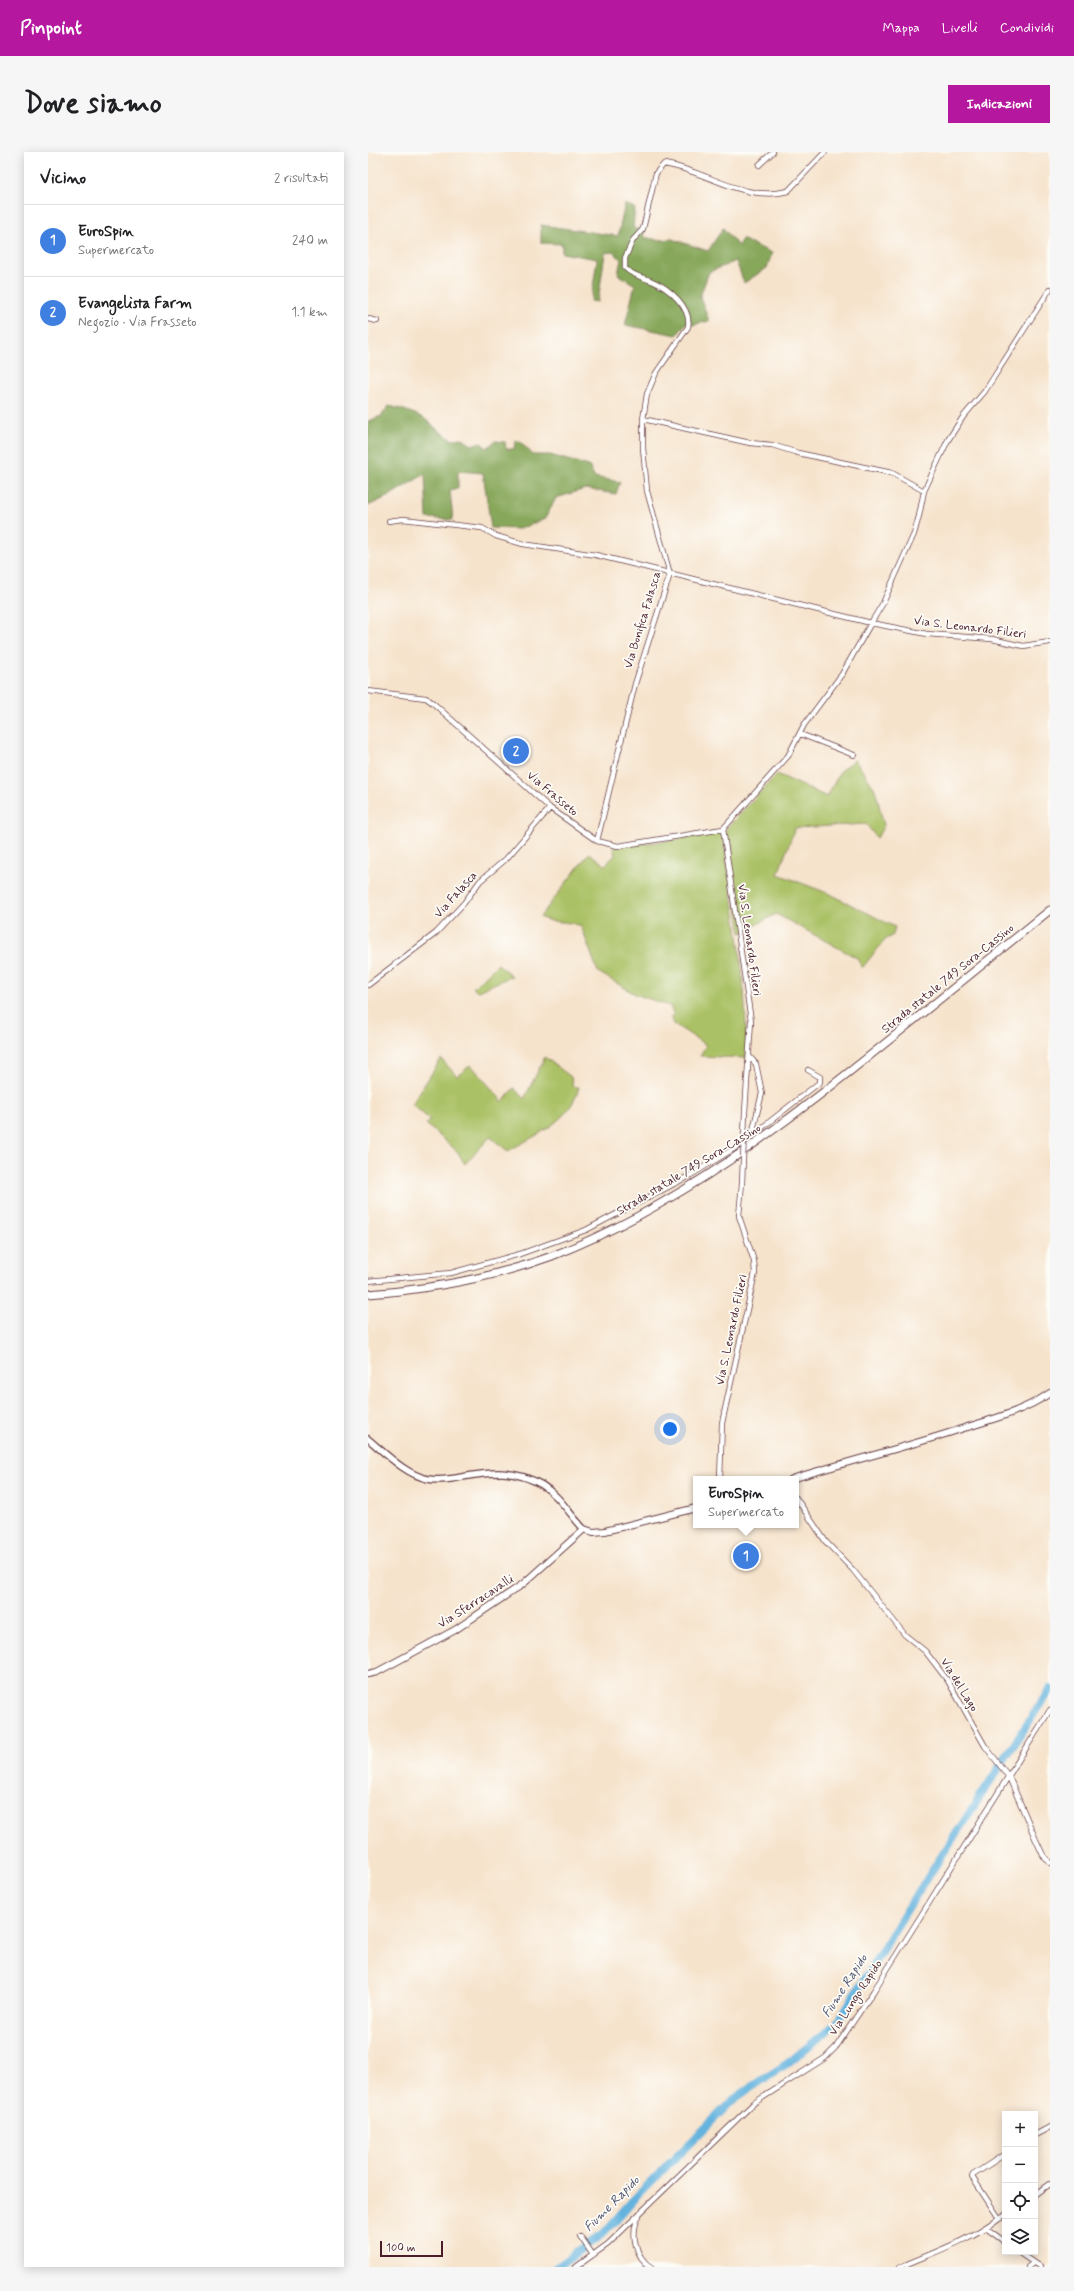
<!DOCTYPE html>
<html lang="it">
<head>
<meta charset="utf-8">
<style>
  body { margin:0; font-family:Mynerve,sans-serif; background:#f6f6f6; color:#202124 }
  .controls { position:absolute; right:12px; bottom:12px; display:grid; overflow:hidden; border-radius:0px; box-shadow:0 2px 10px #0003 }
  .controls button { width:36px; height:36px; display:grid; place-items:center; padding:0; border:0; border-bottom:1px solid #e0e0e0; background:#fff; color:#202124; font:20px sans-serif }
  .scale { position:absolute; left:12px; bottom:10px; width:63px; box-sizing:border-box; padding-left:4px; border:2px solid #4a1f2b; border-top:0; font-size:11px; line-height:14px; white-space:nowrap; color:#4a1f2b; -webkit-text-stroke:3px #fdfcf7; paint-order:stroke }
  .you { position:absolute; left:302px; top:1277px; width:14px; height:14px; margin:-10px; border:3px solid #fff; border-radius:50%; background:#1a73e8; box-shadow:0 0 0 6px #1a73e833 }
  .badge { display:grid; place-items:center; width:26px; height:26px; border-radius:50%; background:#b5179e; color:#fff; font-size:13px; font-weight:700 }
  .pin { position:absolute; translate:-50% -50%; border:2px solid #fff; box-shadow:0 1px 4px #0006 }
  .popup { position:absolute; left:325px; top:1324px; width:106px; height:52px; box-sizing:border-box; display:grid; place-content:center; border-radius:0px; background:#fff; filter:drop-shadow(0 1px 3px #0005); font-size:13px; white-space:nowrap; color:#757577 }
  .popup b { font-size:15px; color:#202124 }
  .popup::after { content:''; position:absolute; left:50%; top:100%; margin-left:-8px; border:8px solid transparent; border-top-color:#fff }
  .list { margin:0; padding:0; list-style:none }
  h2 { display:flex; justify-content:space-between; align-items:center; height:52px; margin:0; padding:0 16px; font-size:17px }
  h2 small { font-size:13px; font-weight:400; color:#757577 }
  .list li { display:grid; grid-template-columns:26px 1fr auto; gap:12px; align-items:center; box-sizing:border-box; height:72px; padding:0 16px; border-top:1px solid #e0e0e0 }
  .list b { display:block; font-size:15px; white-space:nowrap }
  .list p { margin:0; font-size:13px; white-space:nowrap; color:#757577 }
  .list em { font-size:13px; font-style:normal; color:#757577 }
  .icon { flex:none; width:22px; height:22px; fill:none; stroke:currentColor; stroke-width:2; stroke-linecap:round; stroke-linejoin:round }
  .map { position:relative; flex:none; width:682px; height:2115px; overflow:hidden; border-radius:0px }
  header { display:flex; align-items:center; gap:24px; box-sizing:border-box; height:56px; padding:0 20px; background:#b5179e; color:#fff }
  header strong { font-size:19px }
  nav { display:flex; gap:22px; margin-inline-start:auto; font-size:14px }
  .intro { display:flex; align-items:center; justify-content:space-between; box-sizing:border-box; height:96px; padding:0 24px }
  h1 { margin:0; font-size:28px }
  .button { padding:10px 18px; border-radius:0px; background:#b5179e; color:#fff; font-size:14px; font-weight:700 }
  main { display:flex; gap:24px; padding:0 24px }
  aside { flex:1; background:#fff; border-radius:0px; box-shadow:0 2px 10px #0003 }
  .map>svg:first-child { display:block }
</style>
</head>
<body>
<header>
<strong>Pinpoint</strong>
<nav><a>Mappa</a><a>Livelli</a><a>Condividi</a></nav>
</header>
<div class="intro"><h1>Dove siamo</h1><a class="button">Indicazioni</a></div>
<main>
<aside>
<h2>Vicino<small>2 risultati</small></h2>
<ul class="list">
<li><span class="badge" style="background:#3f7fe0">1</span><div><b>EuroSpin</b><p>Supermercato</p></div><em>240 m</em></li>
<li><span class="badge" style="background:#3f7fe0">2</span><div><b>Evangelista Farm</b><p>Negozio · Via Frasseto</p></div><em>1.1 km</em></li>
</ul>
</aside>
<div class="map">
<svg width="682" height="2115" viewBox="0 0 682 2115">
  <rect width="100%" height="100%" fill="#fdfcf7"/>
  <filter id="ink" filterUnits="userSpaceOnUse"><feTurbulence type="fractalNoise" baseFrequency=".025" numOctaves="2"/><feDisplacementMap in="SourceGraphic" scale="8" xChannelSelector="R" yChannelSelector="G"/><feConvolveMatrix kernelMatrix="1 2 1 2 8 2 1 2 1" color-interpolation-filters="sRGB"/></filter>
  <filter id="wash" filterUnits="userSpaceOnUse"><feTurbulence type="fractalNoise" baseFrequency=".012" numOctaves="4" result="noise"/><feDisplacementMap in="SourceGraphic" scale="16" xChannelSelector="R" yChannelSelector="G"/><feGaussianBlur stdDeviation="0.9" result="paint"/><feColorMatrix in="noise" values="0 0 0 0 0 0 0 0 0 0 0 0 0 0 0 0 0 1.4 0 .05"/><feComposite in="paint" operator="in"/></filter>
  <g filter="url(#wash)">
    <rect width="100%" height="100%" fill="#f6e3cc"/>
    <path fill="#aac165" stroke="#7a7048" d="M487,608L507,637L516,673L509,686L498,672L427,676L410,722L462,742L527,775L525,783L517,788L494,816L489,806L408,762L373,781L357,678L409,622L459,645L473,618Z
      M347,680H351L355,683C366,756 380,832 378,906L332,904L338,893L306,872L302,865L306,864L302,854L267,842L230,820L213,774C200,768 183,772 172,765L221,701L237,713L247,703L245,695L300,689Z
      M130,812L144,824L110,839L105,836Z
      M177,905L203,925L205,935H211C203,969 168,983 140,999L122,985L97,1012L89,999L58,972L62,968L44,952L73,907L89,924L103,913L135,950L146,936L156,947Z"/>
    <path fill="#87a75a" stroke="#686342" d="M257,52L267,56L265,76L277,79L275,85L290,88L304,87L340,99L355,76L370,94L374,87L404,101L399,116L376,131L368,109L341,120L332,144L341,169L324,173L318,171L309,183L257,173L267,133L250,122L253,107L245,100L237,101L230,150L223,149L229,107L194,101V92L173,91V73L250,84Z
      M21,254C34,257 52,262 62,271C69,278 76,283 85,288L93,286L104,293L112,290L119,296L127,289L137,290L138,297H146L147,289L153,290L165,303H182L221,314L226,325L252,330L248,342L217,337L188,346L177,367L151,377L123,376L115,321L90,319V336L82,338L85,368L59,366L57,322L19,345L0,354V269L13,264Z"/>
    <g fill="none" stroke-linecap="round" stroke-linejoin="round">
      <path stroke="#64b3de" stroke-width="8" d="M188,2115L236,2081L264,2049L366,1947L420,1911L469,1871L547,1745L682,1537"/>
    </g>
  </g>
  <g filter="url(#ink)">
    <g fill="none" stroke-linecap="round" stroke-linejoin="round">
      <g stroke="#643c43" stroke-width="6">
        <path id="minor" d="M391,13L405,0
          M0,167L9,169
          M275,267L382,291L404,293L430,301L524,321L556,339
          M21,369L35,367L114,376L128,384L155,392L228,403L503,471L515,451L546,382L551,364L556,339L580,288L595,265L617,239L682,137
          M0,539L58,546L65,551L182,656L229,689L250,694L355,677
          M432,582L486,603
          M229,689L267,532L302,422L279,339L275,296V267L279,242L288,221L320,175C324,156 301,136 284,129C274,125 265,124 257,116V106L265,88L275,77L288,21L296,12C337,18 377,51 420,39L457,0
          M0,833L68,781L96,751L112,729L138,707L182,656
          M377,960L383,869L355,677L420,604L436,573L474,522L503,471L559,482L624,487L655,494L682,490
          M385,978H391L452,930V925L440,918
          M0,1129L83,1121L152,1102L218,1078L321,1024L367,996L380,986L385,978L394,941L388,912L381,904
          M352,1327L354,1271L387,1121L386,1109L371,1064L374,1031
          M428,1346L458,1390L485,1418L537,1483L557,1499L580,1529L617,1594L641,1625L668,1688L675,1703L682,1711
          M667,1983L682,1975
          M667,2043L682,2032
          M271,2064C262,2081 267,2105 283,2115
          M631,2066L637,2063
          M618,2076L637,2090
          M212,2084L225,2103
          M650,2100L672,2115
          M208,2115L240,2092L386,1951L457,1906L468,1895L505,1840L682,1558
          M532,2115C566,2100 601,2089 631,2066L604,2025L605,2023L637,2002
          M660,2115L665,2111"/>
      </g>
      <g stroke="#643c43" stroke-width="8">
        <path id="tertiary" d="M0,1287C17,1301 38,1323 60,1327C72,1329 83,1327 94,1325C122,1320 148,1317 174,1333C192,1344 201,1362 216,1377"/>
      </g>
      <g stroke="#643c43" stroke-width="8">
        <path id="secondary" d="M424,1327C481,1309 539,1295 596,1276C626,1267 656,1259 682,1241
          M0,1522L9,1520L87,1478L155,1432L216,1377L225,1380L237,1379L328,1356"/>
      </g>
      <g stroke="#643c43" stroke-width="9">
        <path id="trunk" d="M0,1142C63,1137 125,1126 184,1104C309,1055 416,973 520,889C574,845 628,802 682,758"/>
      </g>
      <use href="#minor" stroke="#fff" stroke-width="4.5"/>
      <use href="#tertiary" stroke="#fff" stroke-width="5.5"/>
      <use href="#secondary" stroke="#fff" stroke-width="6"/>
      <use href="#trunk" stroke="#fff" stroke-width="7"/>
      <g stroke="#643c43" stroke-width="6" stroke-linecap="butt">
        <path id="minor-bridge" d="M374,1031L377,960"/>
      </g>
      <use href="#minor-bridge" stroke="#fff" stroke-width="4.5"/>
    </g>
  </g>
  <g text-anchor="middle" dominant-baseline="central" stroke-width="3.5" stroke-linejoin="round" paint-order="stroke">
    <g font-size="12" fill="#4a1f2b" stroke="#fdfcf7">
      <text transform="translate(275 468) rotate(-73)">Via Bonifica Falasca</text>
      <text transform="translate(602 476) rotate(7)">Via S. Leonardo Filieri</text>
      <text transform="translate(184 642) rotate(40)">Via Frasseto</text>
      <text transform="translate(88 743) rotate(-48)">Via Falasca</text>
      <text transform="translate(381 788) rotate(82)">Via S. Leonardo Filieri</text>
      <text transform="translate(580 827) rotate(-39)">Strada statale 749 Sora-Cassino</text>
      <text transform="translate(321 1018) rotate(-31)">Strada statale 749 Sora-Cassino</text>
      <text transform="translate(364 1178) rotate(-78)">Via S. Leonardo Filieri</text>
      <text transform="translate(108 1450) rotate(-33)">Via Sferracavalli</text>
      <text transform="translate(591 1533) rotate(58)">Via del Lago</text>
      <text transform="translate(488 1846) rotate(-57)">Via Lungo Rapido</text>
    </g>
    <g font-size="13" font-style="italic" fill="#545a73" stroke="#fdfcf7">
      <text transform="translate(477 1834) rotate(-57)">Fiume Rapido</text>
      <text transform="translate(244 2052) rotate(-45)">Fiume Rapido</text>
    </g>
  </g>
</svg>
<div class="controls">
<button>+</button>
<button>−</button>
<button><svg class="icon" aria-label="locate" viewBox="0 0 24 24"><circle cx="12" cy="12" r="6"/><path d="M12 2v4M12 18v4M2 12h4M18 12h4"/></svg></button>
<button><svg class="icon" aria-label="layers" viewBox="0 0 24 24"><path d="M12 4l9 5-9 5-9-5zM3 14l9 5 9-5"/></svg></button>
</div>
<div class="scale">100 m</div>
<div class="you"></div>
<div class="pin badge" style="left:378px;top:1404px;background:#3f7fe0">1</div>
<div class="popup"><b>EuroSpin</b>Supermercato</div>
<div class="pin badge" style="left:148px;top:599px;background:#3f7fe0">2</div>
</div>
</main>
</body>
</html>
